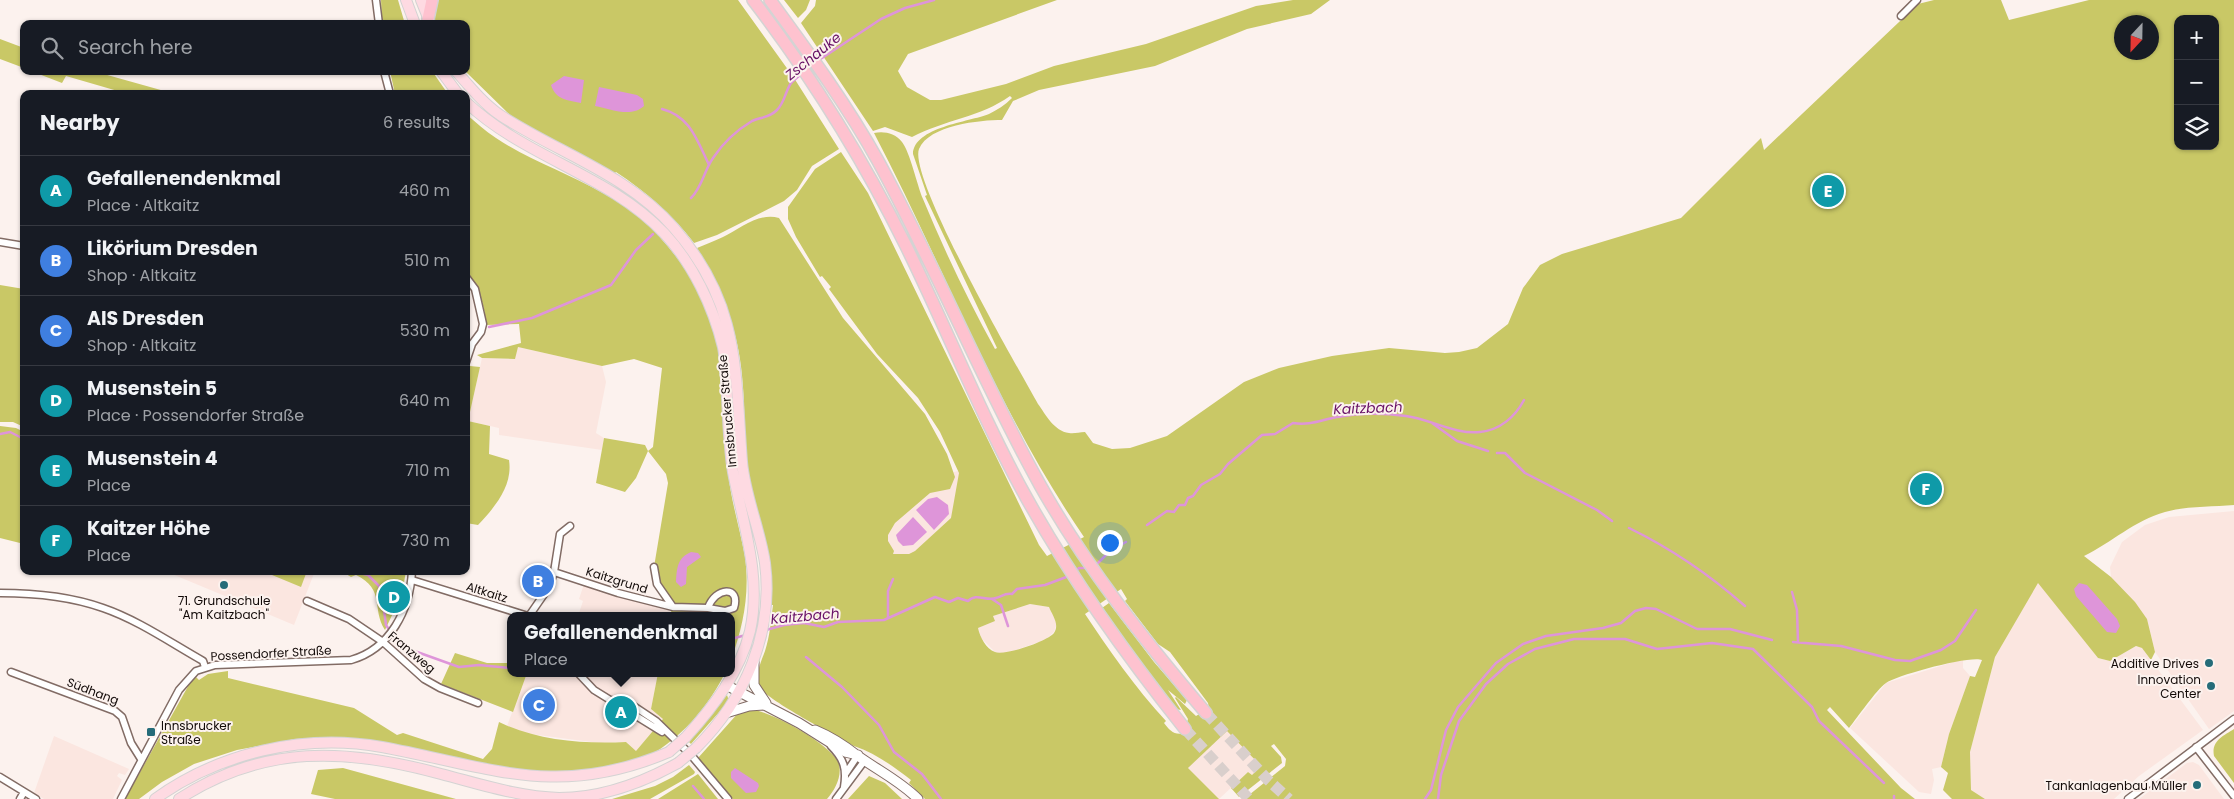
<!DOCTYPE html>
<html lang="en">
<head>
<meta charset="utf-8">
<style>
  body { margin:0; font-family:Poppins,sans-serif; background:#20242c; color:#f1f3f6 }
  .controls { position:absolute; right:15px; top:15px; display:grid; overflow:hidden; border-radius:10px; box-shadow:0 1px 4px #0004 }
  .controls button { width:45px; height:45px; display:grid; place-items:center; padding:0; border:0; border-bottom:1px solid #363941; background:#171b24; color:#f1f3f6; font:25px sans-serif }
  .compass { position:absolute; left:2114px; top:15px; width:45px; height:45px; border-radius:50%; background:#171b24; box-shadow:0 1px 4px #0004; rotate:202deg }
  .you { position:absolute; left:1109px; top:542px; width:18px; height:18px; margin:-12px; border:4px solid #fff; border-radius:50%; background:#1a73e8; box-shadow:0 0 0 8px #1a73e833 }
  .badge { display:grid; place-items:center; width:32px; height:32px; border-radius:50%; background:#0f766e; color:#fff; font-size:16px; font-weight:700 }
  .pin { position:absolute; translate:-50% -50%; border:2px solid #fff; box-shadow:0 1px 5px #0006 }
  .popup { position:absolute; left:507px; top:612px; width:228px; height:65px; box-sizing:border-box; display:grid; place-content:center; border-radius:10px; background:#171b24; filter:drop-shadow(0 1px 4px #0005); font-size:16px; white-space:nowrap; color:#9ea1a6 }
  .popup b { font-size:19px; color:#f1f3f6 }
  .popup::after { content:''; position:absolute; left:50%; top:100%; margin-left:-10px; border:10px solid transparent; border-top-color:#171b24 }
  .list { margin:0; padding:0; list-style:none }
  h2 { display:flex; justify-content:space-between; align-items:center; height:65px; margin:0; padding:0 20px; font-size:21px }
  h2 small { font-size:16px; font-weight:400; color:#9ea1a6 }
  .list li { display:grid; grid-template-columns:32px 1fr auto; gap:15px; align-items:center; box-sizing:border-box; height:70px; padding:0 20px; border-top:1px solid #363941 }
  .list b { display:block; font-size:19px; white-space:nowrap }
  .list p { margin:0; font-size:16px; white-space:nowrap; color:#9ea1a6 }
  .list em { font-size:16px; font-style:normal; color:#9ea1a6 }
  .icon { flex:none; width:28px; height:28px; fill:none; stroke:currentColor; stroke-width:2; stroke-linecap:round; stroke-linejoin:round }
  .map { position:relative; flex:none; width:2234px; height:799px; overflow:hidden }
  .search { position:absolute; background:#171b24; box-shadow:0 1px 4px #0004; left:20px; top:20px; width:450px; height:55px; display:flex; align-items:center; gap:12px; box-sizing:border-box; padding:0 18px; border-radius:10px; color:#9ea1a6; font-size:19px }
  .panel { position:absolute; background:#171b24; box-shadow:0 1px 4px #0004; left:20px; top:90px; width:450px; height:485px; border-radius:10px }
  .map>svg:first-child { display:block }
</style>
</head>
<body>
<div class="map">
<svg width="2234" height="799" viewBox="0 0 2234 799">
  <rect width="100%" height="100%" fill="#fcf2ee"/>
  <path fill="#fbe6e0" d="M518,347L602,366L606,382L596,433L604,438L602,450L499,435V428L468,421L482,358L514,359Z
    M967,468L962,509L916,555L894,562L888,551L885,526L948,474Z
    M2234,511V711L2209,729L2155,652L2147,619L2111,577L2110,567L2122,542L2145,525L2169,517Z
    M173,571H315L294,625L172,574Z
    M2038,582L2098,658L2110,661L2136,646L2142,648L2203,730L2139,776L2114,799H1985L1971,790L1970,752L1995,657Z
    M584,584L673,607L669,616H578L583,601L579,599Z
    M1030,604L1049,607L1057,623L1054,632L1045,640L1004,654L995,652L981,638L978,628L994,621L993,616Z
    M1963,659V668L1970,676L1949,734L1941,767L1932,769L1934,780L1931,794L1919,792L1850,728L1886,683Z
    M527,673H658L651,709L663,719L636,751L626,742L599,743L522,733L507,726Z
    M1227,730L1261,766L1252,775L1248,772L1219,799L1188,768Z
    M54,736L129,769L125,775L119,773L117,776L122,780L113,799H44L34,793Z
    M2193,762L2199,765L2224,799H2139L2187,763Z"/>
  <path fill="#c9c866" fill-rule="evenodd" d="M381,0H398L405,24H382Z
    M437,0H738L794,78L839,149L812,166L797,190L784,201L717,235L694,243C672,214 646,192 616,172L615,173L516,121L465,71L466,24H437L434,17Z
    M784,0H810L806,10L798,18Z
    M816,0H1057L908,54L898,71L907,87L930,100H941L1006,84L1054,66L1146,44L1256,6L1293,0H1330L1311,14L1247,29L1155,66L1039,90L1013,101L1002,120C980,120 929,125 919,149C908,178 1018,368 1038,404C1046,415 1054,431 1069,433C1074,434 1079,432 1085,432L1093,443L1112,449L1130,448L1167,436L1244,382L1279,368L1332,356L1389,348L1445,353L1459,352L1477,348L1508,324L1523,288L1540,265L1562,254L1681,218L1761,138L1764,150L1918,4L1934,0H2001L2009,20L2089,0H2234V505C2212,507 2186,506 2165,512C2135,520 2111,543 2084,556L2111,577L2135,602L2147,619L2155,652L2151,660L2142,648L2136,646L2110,661L2098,658L2038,583L1995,657L1970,752L1971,790L1985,799H1952L1943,790L1948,773L1941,767L1949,734L1970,676L1975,677L1982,660C1971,655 1897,675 1886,683C1876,690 1858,717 1849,728L1830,707L1827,710L1901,788L1915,799H1244L1285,766L1286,759L1274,744L1271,746L1281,757L1282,763L1239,797L1231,788L1248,772L1252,775L1261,766L1227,731L1188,768L1219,799H925L909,783L911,780C893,766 875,753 854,746C839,738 759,696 757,684C756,673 762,659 765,651C770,636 771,620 773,605H771C773,555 753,511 747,463C744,438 745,412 743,387C740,335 724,291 697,248C706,244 715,241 723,237C740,229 759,212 779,218L843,318L925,414L947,454L955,477L950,489L930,493L895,523L888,535V541L894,551L893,554H909L915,551L951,518L959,473L940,432L918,398L877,354L829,289L831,287L822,276L820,277L796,237L788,219V207L815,169L841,152L868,193L1039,545L1047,556L1084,537C998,412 943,265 874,133C884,131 895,133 902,142C910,152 917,185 923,199C944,250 968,300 995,349L997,348L925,196L927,195L913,154C914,127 969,122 989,114C997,110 1005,105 1012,98L1010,96C981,117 944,120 912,137L885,127L873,131L801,23L815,6ZM2178,19H2215V146H2178ZM2122,22H2152V52H2122ZM1121,589L1127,599L1125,601L1158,644L1170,652L1208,703L1209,708L1196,716L1176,697L1175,698L1188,719L1184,733C1175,736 1169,730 1164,723L1166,721C1136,689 1107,647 1085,614ZM1030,604L1049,607C1052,615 1060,624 1054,633C1048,641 1005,656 995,652C986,649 980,637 978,628L995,621L993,616Z
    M0,39L24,48V68L0,59Z
    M31,71H93L175,94H128L66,76L62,83Z
    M390,71H432L448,94H395Z
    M466,114C476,122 485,131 496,138C529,160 568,173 603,193C665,226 712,294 721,363C725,399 723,436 728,472C731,501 740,529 745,557C750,594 743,627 731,660V616H669L673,607L660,590L654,567L668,483L666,474L648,451L636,478L625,492L596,483L604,438L645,445L648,451L653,447L662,368L634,359L602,366L518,347L515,359L482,358L477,355L521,343L519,324L486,325C485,304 478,287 466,269Z
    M0,285L24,289V427L13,422H0Z
    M470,366L480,367L468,421L490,426L489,454L509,460C513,486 495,507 478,525L466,523V374Z
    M0,426L16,428L24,432V544L0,538Z
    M274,571H307L301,587L272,575Z
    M341,571H406L402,594L385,630C371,608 386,590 356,575L351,577Z
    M1109,603L1154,662L1187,700L1185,704L1168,690L1181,710L1175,709L1102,608Z
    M455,653L487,663H511V673H527L513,712L441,684Z
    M228,671V678L354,708L397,735L403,733L483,759L492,749L499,722C538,741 583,744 626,742L636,751L663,719L651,709L658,673H725C686,751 613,789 527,779L378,741L341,737L295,739L237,750L194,764L162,782L139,799H125L191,681L196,677L199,680L208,674Z
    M727,695L729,701L691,744L688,741Z
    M749,709C769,710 833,745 839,764C842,777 835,790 827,799H733L728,795L698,758L739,712Z
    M2234,729V783L2214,756C2211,741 2223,736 2234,729Z
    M689,765L695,772L694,774L650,799H612L655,786L673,777Z
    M343,768L456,799H335L311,794L318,770Z
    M698,774L718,799H658Z
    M869,776L885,783L902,799H848Z"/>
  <path fill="#de95d9" d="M564,76L584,80L581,103C567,100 556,100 551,85Z
    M599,87L637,95L643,99L644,106C631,118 611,109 595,106Z
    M937,497L948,505L949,514L934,530L916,510L928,499Z
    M913,517L927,532L913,545L903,546L898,541L896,535Z
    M691,552L698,553L701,557L687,567L686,584L681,587L676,582C677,568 677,558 691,552Z
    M2079,583L2087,585L2117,619L2120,626L2116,633L2107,632L2076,596L2074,589Z
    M735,768L758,783L759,786L756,792L746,793L731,778V772Z"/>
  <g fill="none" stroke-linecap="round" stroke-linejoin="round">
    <path stroke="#de95d9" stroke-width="2.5" d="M819,60L881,19L905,8L934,0
      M662,109C690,116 697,140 709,165
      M691,198C702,187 704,171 713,158C723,143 737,130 752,121C761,117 769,118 777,110C785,102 785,92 791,83C794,80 799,76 803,73
      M489,327L532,318L611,285L636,250L653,234
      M1432,423L1457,441L1488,451
      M0,434L10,432L24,439
      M1497,453H1505L1525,473L1597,510L1612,521
      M1147,525L1167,511L1174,512L1179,505H1185L1188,498L1193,496L1201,485L1220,474L1228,464L1262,435L1275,434L1293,423C1309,426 1321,420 1337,417C1358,413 1385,413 1406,416C1430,419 1456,435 1480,432C1500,430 1515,417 1524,400
      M1629,528C1670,548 1711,576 1745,606
      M1094,567L1110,551L1126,542
      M352,571L368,575L379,586L382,595L386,625L392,634L406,648L459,667L479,665L511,668
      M1076,571L1079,568H1089
      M379,586L390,587L397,582
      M1792,592L1797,610L1798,642
      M992,599L1001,605L1008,626
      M888,617V591L893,579
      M766,630L784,625L804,623L824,627L838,622L884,620L935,597L949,602L958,598L968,601C977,592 986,602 996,598C1003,596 1004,593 1012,594L1017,589L1045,585L1069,576
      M731,639L746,635
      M1793,642L1841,646L1895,660L1910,661L1941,650L1955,641L1976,610
      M806,657L842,687L879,725L894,752L922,774L941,799
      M693,786L704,799
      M1894,796V799
      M1425,799L1431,790L1446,730L1458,707L1496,663L1523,644L1546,636L1603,628L1621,623L1635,611L1646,608L1656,609L1697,629H1730L1772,640
      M1438,799L1441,775L1459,721L1486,684L1508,664L1535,649L1574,639H1625L1657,649L1712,643L1753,649L1812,707L1819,721L1884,783"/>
    <path stroke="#d9cfcc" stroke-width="11" stroke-dasharray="11 5.5" stroke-linecap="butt" d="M1206,713L1268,780L1289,799
      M1185,729L1249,799"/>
    <g stroke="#826c65" stroke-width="9">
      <path id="minor" d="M376,0L379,24
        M1901,16L1917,0
        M384,71L390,94
        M0,242L24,246
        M466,277L475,289L483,324L481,332L472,344L466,362
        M654,567L657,584L673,607
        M554,572L618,593L673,607L708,608L725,611L734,608C741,585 715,587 708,608
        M412,580L528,616
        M0,593C33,593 72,597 103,608C138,620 171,643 203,661L205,667
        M307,601L349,619L383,642L424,679L440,688L478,703
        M529,616L549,587L554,572L560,534L570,526
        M11,672L115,711L122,717L131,743L141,759
        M578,673L594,690L662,732
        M610,700L632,705L656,721L691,755L728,799
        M831,746C844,759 847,769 844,787
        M2196,747L2234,796
        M846,773L858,755
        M0,777L36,799
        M20,799L24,792
        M121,799L179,690L196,671L215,665L351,660C390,649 410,610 412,571
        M836,799L865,760
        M2128,799L2234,719"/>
    </g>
    <g stroke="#826c65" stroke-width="11">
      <path id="secondary" d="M754,662V685L766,703
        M726,685L799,723L845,752L858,755
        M726,713L749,706L764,705
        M815,730C832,737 844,745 858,756C879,771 900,781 918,799"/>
    </g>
    <g stroke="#d4d3d3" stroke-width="12">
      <path id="primary" d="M406,0L415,24
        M421,0L429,20
        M441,71L458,94
        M456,71C470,87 483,103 500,115C558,153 627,174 674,228C740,303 735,369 742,462C745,496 760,529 765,563C774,633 745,699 696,748
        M466,102C525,158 608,174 664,233C693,264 713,306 723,347C725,357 725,368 726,379C728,409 728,442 733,472C743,524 762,577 750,631C740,672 714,706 686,737
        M155,799C219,753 303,733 382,747C494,768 558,799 669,752
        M179,799C264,744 347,748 441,774C480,784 519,797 559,798C601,798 642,783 678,763"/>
    </g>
    <g stroke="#d4d3d3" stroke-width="14">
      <path id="motorway" d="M753,0C812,77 863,159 906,246C947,329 981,416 1026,497C1072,580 1126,655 1185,729
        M770,0C808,52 847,105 878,161C936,267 981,379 1040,485C1086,567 1145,641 1206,713
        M428,19L432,0"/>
    </g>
    <use href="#minor" stroke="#fff" stroke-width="6"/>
    <use href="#secondary" stroke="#fff" stroke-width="9"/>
    <use href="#primary" stroke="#fedae2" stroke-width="10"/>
    <use href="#motorway" stroke="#fec2cf" stroke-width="11"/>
    <g stroke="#d4d3d3" stroke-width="12" stroke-linecap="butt">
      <path id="primary-bridge" d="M669,752L686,737
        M678,763L696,748"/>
    </g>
    <use href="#primary-bridge" stroke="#fedae2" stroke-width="10"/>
  </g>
  <g fill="#256c79" stroke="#fcf2ee" stroke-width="2">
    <circle cx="224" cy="585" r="5"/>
    <circle cx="2209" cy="663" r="5"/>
    <circle cx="2211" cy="686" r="5"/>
    <rect x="146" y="727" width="10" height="10" rx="2.5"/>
    <circle cx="2197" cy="785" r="5"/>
  </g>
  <g text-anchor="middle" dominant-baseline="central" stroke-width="4" stroke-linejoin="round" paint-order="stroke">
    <g font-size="12" fill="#120a08" stroke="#fcf2ee">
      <text transform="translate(727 411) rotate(-95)">Innsbrucker Straße</text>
      <text transform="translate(617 580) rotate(17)">Kaitzgrund</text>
      <text transform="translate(487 592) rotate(17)">Altkaitz</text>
      <text transform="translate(412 652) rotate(40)">Franzweg</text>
      <text transform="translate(271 653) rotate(-3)">Possendorfer Straße</text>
      <text transform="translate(93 691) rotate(21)">Südhang</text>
    </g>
    <g font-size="12" fill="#120a08" stroke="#fcf2ee" text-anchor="end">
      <text x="224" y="600" text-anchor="middle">71. Grundschule<tspan x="224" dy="14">"Am Kaitzbach"</tspan></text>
      <text x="2199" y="663">Additive Drives</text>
      <text x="2201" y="679">Innovation<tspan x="2201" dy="14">Center</tspan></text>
      <text x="161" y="725" text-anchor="start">Innsbrucker<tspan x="161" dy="14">Straße</tspan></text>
      <text x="2187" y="785">Tankanlagenbau Müller</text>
    </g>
    <g font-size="14" font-style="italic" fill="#681166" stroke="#fcf2ee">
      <text transform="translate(813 56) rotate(-39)">Zschauke</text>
      <text transform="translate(1368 408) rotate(-2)">Kaitzbach</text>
      <text transform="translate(805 616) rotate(-5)">Kaitzbach</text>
    </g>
  </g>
</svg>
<div class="controls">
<button>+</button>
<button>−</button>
<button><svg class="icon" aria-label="layers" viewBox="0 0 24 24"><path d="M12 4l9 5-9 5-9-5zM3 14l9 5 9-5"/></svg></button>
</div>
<svg class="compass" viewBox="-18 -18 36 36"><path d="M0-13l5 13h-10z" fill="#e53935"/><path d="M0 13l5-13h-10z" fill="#9ea1a6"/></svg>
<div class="you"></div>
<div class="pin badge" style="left:621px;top:712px;background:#0f9aa8">A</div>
<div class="popup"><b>Gefallenendenkmal</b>Place</div>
<div class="pin badge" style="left:538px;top:581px;background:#3f7fe0">B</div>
<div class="pin badge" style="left:539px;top:705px;background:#3f7fe0">C</div>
<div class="pin badge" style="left:394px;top:597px;background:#0f9aa8">D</div>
<div class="pin badge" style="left:1828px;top:191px;background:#0f9aa8">E</div>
<div class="pin badge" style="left:1926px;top:489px;background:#0f9aa8">F</div>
<div class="search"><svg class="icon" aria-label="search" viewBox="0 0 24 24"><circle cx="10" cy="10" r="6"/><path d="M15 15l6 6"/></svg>Search here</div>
<section class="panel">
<h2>Nearby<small>6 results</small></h2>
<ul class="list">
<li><span class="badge" style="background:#0f9aa8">A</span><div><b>Gefallenendenkmal</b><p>Place · Altkaitz</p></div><em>460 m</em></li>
<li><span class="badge" style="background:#3f7fe0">B</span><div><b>Likörium Dresden</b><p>Shop · Altkaitz</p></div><em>510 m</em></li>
<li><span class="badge" style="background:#3f7fe0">C</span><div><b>AIS Dresden</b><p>Shop · Altkaitz</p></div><em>530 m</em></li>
<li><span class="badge" style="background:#0f9aa8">D</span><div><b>Musenstein 5</b><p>Place · Possendorfer Straße</p></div><em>640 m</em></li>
<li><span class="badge" style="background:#0f9aa8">E</span><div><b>Musenstein 4</b><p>Place</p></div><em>710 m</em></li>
<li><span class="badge" style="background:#0f9aa8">F</span><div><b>Kaitzer Höhe</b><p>Place</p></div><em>730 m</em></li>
</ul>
</section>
</div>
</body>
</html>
